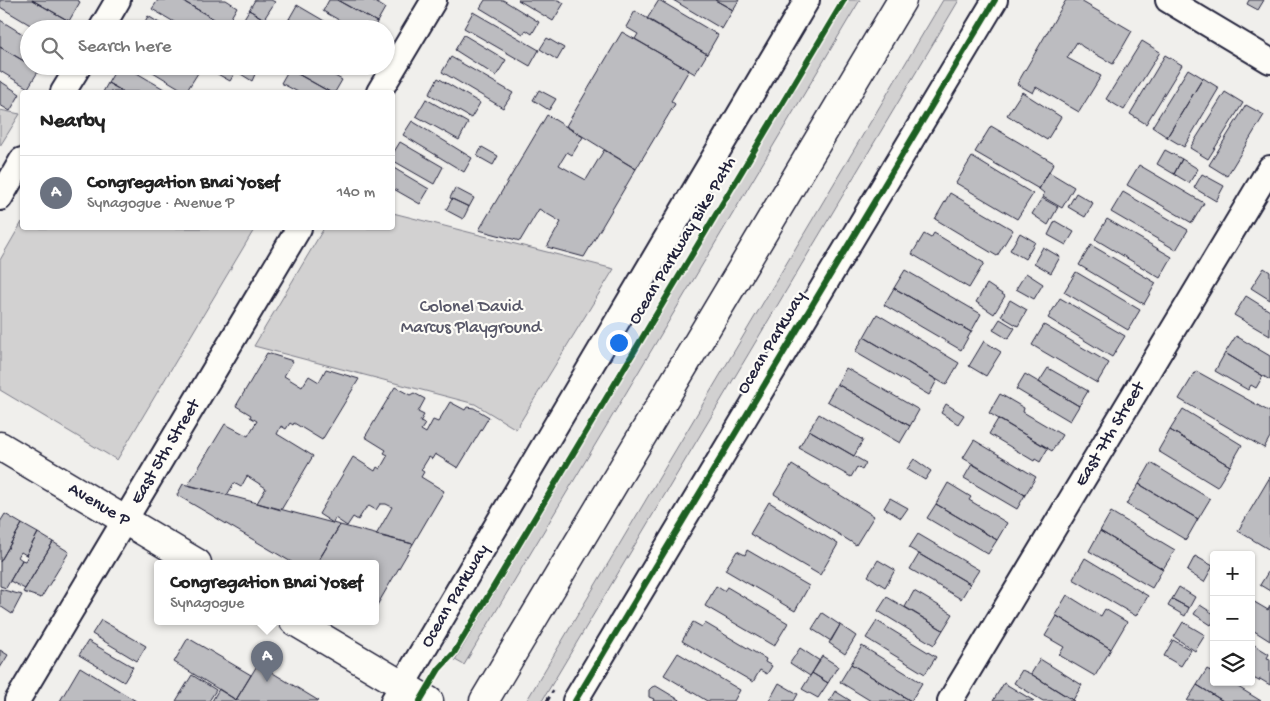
<!DOCTYPE html>
<html lang="en">
<head>
<meta charset="utf-8">
<style>
  body { margin:0; font-family:"Gochi Hand",sans-serif; background:#f2f2f2; color:#222 }
  .controls { position:absolute; right:15px; bottom:15px; display:grid; overflow:hidden; border-radius:5px; box-shadow:0 1px 4px #0004 }
  .controls button { width:45px; height:45px; display:grid; place-items:center; padding:0; border:0; border-bottom:1px solid #e0e0e0; background:#fff; color:#222; font:25px sans-serif }
  .you { position:absolute; left:618px; top:342px; width:18px; height:18px; margin:-12px; border:4px solid #fff; border-radius:50%; background:#1a73e8; box-shadow:0 0 0 8px #1a73e833 }
  .badge { display:grid; place-items:center; width:32px; height:32px; border-radius:50%; background:#d93025; color:#fff; font-size:16px; font-weight:700 }
  .pin { position:absolute; translate:-50% -41px; filter:drop-shadow(0 1px 2px #0008) }
  .pin::after { content:''; position:absolute; top:26px; width:18px; height:15px; background:inherit; clip-path:polygon(0 0,100% 0,50% 100%) }
  .popup { position:absolute; left:154px; top:560px; width:225px; height:65px; box-sizing:border-box; display:grid; place-content:center; border-radius:5px; background:#fff; filter:drop-shadow(0 1px 4px #0005); font-size:16px; white-space:nowrap; color:#767676 }
  .popup b { font-size:19px; color:#222 }
  .popup::after { content:''; position:absolute; left:50%; top:100%; margin-left:-10px; border:10px solid transparent; border-top-color:#fff }
  .list { margin:0; padding:0; list-style:none }
  h2 { display:flex; justify-content:space-between; align-items:center; height:65px; margin:0; padding:0 20px; font-size:21px }
  h2 small { font-size:16px; font-weight:400; color:#767676 }
  .list li { display:grid; grid-template-columns:32px 1fr auto; gap:15px; align-items:center; box-sizing:border-box; height:75px; padding:0 20px; border-top:1px solid #e0e0e0 }
  .list b { display:block; font-size:19px; white-space:nowrap }
  .list p { margin:0; font-size:16px; white-space:nowrap; color:#767676 }
  .list em { font-size:16px; font-style:normal; color:#767676 }
  .icon { flex:none; width:28px; height:28px; fill:none; stroke:currentColor; stroke-width:2; stroke-linecap:round; stroke-linejoin:round }
  .map { position:relative; flex:none; width:1270px; height:701px; overflow:hidden }
  .search { position:absolute; background:#fff; box-shadow:0 1px 4px #0004; left:20px; top:20px; width:375px; height:55px; display:flex; align-items:center; gap:12px; box-sizing:border-box; padding:0 18px; border-radius:28px; color:#767676; font-size:19px }
  .panel { position:absolute; background:#fff; box-shadow:0 1px 4px #0004; left:20px; top:90px; width:375px; height:140px; border-radius:5px }
  .map>svg:first-child { display:block }
</style>
</head>
<body>
<div class="map">
<svg width="1270" height="701" viewBox="0 0 1270 701">
  <rect width="100%" height="100%" fill="#f0efec"/>
  <filter id="ink" filterUnits="userSpaceOnUse"><feTurbulence type="fractalNoise" baseFrequency=".02" numOctaves="2"/><feDisplacementMap in="SourceGraphic" scale="10" xChannelSelector="R" yChannelSelector="G"/><feConvolveMatrix kernelMatrix="1 2 1 2 8 2 1 2 1" color-interpolation-filters="sRGB"/></filter>
  <g filter="url(#ink)">
    <path fill="#d2d1d1" stroke="#7a7a86" d="M847,0H860L464,665L455,660Z
      M943,0H959L542,701H528L527,700Z
      M0,110L20,114L0,146Z
      M393,213L614,269L516,429L475,404L254,346L324,228H392Z
      M22,222V228H255L117,460L0,390V260Z"/>
    <path fill="#bcbcc0" stroke="#22223b" d="M0,0H32L69,21L64,29H37L0,7Z
      M32,0H77L80,2L69,21Z
      M158,0H181L226,26L224,29H186L152,9Z
      M181,0H226L237,7L226,26Z
      M255,0H271L275,2L264,19L249,10Z
      M329,0H337L377,22L374,29H355L323,11Z
      M337,0H372L385,8L377,22Z
      M485,0H503L539,22L532,34L526,30L523,34L480,8Z
      M518,0H558L564,3L553,21Z
      M659,0L718,35L707,54L647,19Z
      M673,0H715L733,10L722,29Z
      M715,0H739L733,10Z
      M1066,0H1079L1132,31L1113,64L1083,47L1077,42L1067,58L1101,76L1079,112L1036,87L1033,93L1017,84Z
      M1249,0H1264L1258,10L1247,4Z
      M297,5L338,29H306L289,19Z
      M249,10L264,19L259,29H246L240,25Z
      M635,11L707,54L695,74L635,39L638,34L626,27Z
      M473,12L539,50L530,66L464,28Z
      M148,16L169,29H141Z
      M289,19L306,29H283Z
      M0,20L29,38V64L0,47Z
      M622,32L689,70L671,101L675,104L636,169L566,126Z
      M464,35L506,60L496,76L455,50Z
      M547,38L564,48L557,60L540,49Z
      M1142,41L1160,52L1124,110L1106,99Z
      M0,47L29,64V66H33L39,70L28,88L0,71Z
      M1165,55L1182,65L1146,124L1130,114Z
      M451,57L513,93L503,108L442,72Z
      M118,66H125L169,92H124L108,83Z
      M143,66H186L198,73L186,92Z
      M218,66H239L230,81L214,72Z
      M239,66H246L256,72L252,81L236,71Z
      M290,66H318L342,80L335,92H330L289,69Z
      M334,66H352L347,74Z
      M289,69L330,92H298L281,83Z
      M1188,69L1203,78L1167,137L1152,127Z
      M438,78L480,103L471,118L429,94Z
      M1203,78L1219,88L1184,147L1167,137Z
      M0,81L20,94L10,111L0,105Z
      M108,83L124,92H103Z
      M539,90L556,99L549,110L533,100Z
      M1022,92L1061,117L1047,140L1007,115Z
      M1225,92L1243,103L1208,159L1190,148Z
      M426,99L468,123L459,140L416,116Z
      M1246,105L1264,115L1227,176L1209,165Z
      M547,115L583,137L572,155L567,152L559,165L586,180L604,150L636,169L584,257L547,247L561,222L539,209L520,241L479,230Z
      M412,121L472,158L464,172L403,135Z
      M991,126L1054,163L1039,189L975,152Z
      M400,142L443,167L434,184L392,160V155Z
      M482,147L498,156L493,165L477,156Z
      M1165,150L1182,159L1174,174L1157,164Z
      M972,157L1033,194L1017,219L956,183Z
      M1182,159L1198,169L1189,183L1174,174Z
      M1139,165L1204,203L1192,223L1127,185Z
      M392,167L429,189L420,204L392,188Z
      M1049,172L1074,187L1062,208L1043,197L1044,193L1039,189Z
      M1202,174L1224,186L1216,201L1194,188Z
      M455,188L474,198L469,207L450,198Z
      M1123,192L1188,230L1176,250L1111,212Z
      M950,193L1013,230L997,256L935,219Z
      M1076,193L1093,203L1085,217L1068,207Z
      M1042,198L1058,207L1048,225L1032,214Z
      M452,199L469,207L463,219L446,210Z
      M1107,219L1172,257L1160,278L1095,239Z
      M1055,221L1074,232L1066,245L1048,235Z
      M934,233L984,263L969,288L912,254L924,234L931,238Z
      M1020,233L1035,242L1025,259L1010,250Z
      M1091,245L1156,283L1144,304L1079,265Z
      M1043,247L1060,257L1051,273L1034,263Z
      M1264,268L1270,272V300L1251,288Z
      M905,270L981,314L971,332L894,288Z
      M1076,272L1140,310L1128,330L1064,292Z
      M1026,273L1043,284L1034,299L1016,289Z
      M987,284L1005,296L994,314L976,302Z
      M894,288L971,332L961,350L884,305Z
      M1246,296L1270,311V336L1234,315Z
      M1060,298L1125,336L1112,357L1048,318Z
      M1010,300L1027,310L1018,326L1001,316Z
      M877,314L959,363L946,385L864,337Z
      M1000,319L1015,328L1008,339L993,330Z
      M1044,325L1109,363L1097,383L1032,345Z
      M1236,336L1270,356V380L1225,353Z
      M864,337L937,380L929,395L855,352Z
      M984,341L1001,352L986,376L969,366Z
      M267,353L293,361L284,376L302,387L309,376L319,382L326,369L359,379L322,440L294,423L293,425L290,423L286,429L281,426L277,434L313,456L281,510L257,503L266,488L247,476L241,487L234,483L227,495L188,485L225,424L248,436L257,421L250,417L251,415L236,406Z
      M1225,353L1263,376L1256,388L1251,385L1248,390L1215,371Z
      M846,368L919,410L910,426L837,384Z
      M1048,368L1088,391L1079,406L1039,382Z
      M1196,371L1270,412V437L1264,448L1179,399Z
      M1025,374L1079,406L1070,421L1016,389Z
      M837,384L910,426L900,443L827,401Z
      M395,387L410,395L414,393L425,399L418,412L424,415L420,422L425,424L421,430L426,433L433,420L438,422L450,402L465,410L467,407L474,408L489,417L458,468L435,454L432,459L429,457L421,470L424,472L421,477L444,491L413,544L376,535L392,507L386,504H380L376,510L369,506L365,509L358,520L353,517L347,526L335,518L333,523L319,514L353,457L375,471L377,467L380,469L388,455L384,453L386,450L365,437Z
      M1000,394L1024,408L1023,412L1062,435L1052,451L989,413Z
      M946,404L964,415L958,424L941,413Z
      M1183,409L1242,445L1230,466L1170,430Z
      M819,414L863,440L854,456L809,430Z
      M998,419L1048,448L1040,462L1035,459L1034,461L989,434Z
      M809,430L866,463L862,470L857,467L851,477L799,448Z
      M1170,430L1230,466L1217,487L1158,451Z
      M974,440L1036,477L1025,495L963,458Z
      M914,459L931,471L925,480L907,469Z
      M1151,463L1210,499L1198,519L1139,484Z
      M972,464L1025,495L1017,509L964,478Z
      M792,465L874,516L856,545L774,494Z
      M1270,477V550L1238,531Z
      M948,483L971,497L969,500L1007,523L997,540L936,504Z
      M183,484L227,495L340,525L317,563H293L177,495Z
      M1139,484L1198,519L1186,540L1126,504Z
      M890,498L908,508L901,518L884,508Z
      M769,502L838,544L820,575L750,534Z
      M936,504L997,540L988,554L927,518Z
      M1111,512L1175,550L1163,569L1100,531Z
      M5,514L22,524L0,562V522Z
      M22,524L38,533L26,555L21,552L18,557L22,560L6,588L0,586V562Z
      M340,525L413,544L376,607V563H317Z
      M1100,531L1163,569L1152,588L1089,551Z
      M38,533L53,542L25,589L10,581L22,560L25,561L28,556L26,555Z
      M918,534L979,570L970,584L909,548Z
      M53,542L69,552L41,598L23,592Z
      M747,550L809,586L795,611L725,570L737,551L745,555Z
      M919,554L970,584L961,599L910,569Z
      M1195,556L1213,566L1204,582L1187,571Z
      M1085,558L1148,596L1136,616L1073,579Z
      M878,560L895,570L885,587L868,576Z
      M1270,569V591L1260,585Z
      M716,586L724,591L727,587L788,623L774,646L705,606Z
      M1179,587L1195,597L1189,608L1172,599Z
      M0,589L22,595L12,614L0,606Z
      M914,591L953,614L943,630L905,607Z
      M1067,595L1101,616L1105,609L1127,622L1111,649L1055,615Z
      M887,597L943,630L934,645L878,611Z
      M1172,599L1189,608L1185,616L1168,606Z
      M1251,600L1268,610L1270,606V641L1251,629L1253,625L1251,624Z
      M1200,605L1214,614V621L1211,625L1194,614Z
      M822,613L840,625L831,641L812,629Z
      M1057,616L1111,649L1095,676L1059,655L1064,647L1045,636Z
      M101,620L146,646L137,661L92,634Z
      M877,621L936,657L925,674L866,638Z
      M693,622L702,627L705,623L766,659L765,662L772,666L767,674L760,670L753,682L682,641Z
      M1183,622L1205,635L1195,651L1174,637Z
      M840,625L856,636L845,654L829,643Z
      M188,638L251,675L236,700L174,662Z
      M1173,640L1191,650L1181,666L1164,656Z
      M88,641L133,667L124,682L79,655Z
      M1251,643L1269,654L1267,658L1270,659V685L1260,679L1259,681L1251,677Z
      M862,646L922,683L911,701L851,664Z
      M800,648L820,661L810,676L790,663Z
      M0,650L8,655L0,668Z
      M678,653L740,690L734,701H707L664,675Z
      M822,656L838,666L828,683L812,673Z
      M1040,659L1082,685L1073,700L1031,674Z
      M258,664L319,701H212L219,689L236,700Z
      M851,664L911,701H871L840,682Z
      M80,667L136,701H60Z
      M1207,669L1214,673V682H1230L1261,701H1223L1197,685Z
      M1022,670L1031,674L1074,701H1043L1014,683Z
      M812,673L828,683L818,698L802,689Z
      M192,675L216,690L209,701H176Z
      M779,683L798,694L794,701H769Z
      M1004,683L1034,701H993Z
      M1197,685L1223,701H1187Z
      M656,686L681,701H653L654,699L649,697V690L652,687Z
      M835,691L851,701H829Z"/>
    <g fill="none" stroke-linecap="round" stroke-linejoin="round">
      <g stroke="#22223b" stroke-width="28">
        <g id="minor">
          <path d="M1168,0L1270,61"/>
          <path d="M101,29L118,0"/>
          <path d="M63,92L79,66"/>
          <path d="M379,92L434,0"/>
          <path d="M0,198L22,160"/>
          <path id="s1" d="M17,701L299,228"/>
          <path id="s2" d="M393,701L807,0"/>
          <path d="M575,701L995,0"/>
          <path id="s3" d="M950,701L1270,168"/>
        </g>
      </g>
      <g stroke="#22223b" stroke-width="31">
        <g id="major">
          <path id="s4" d="M0,446L197,563"/>
          <path d="M294,621L429,701"/>
          <path d="M484,701L902,0"/>
        </g>
      </g>
      <path stroke="#22223b" stroke-width="3" stroke-dasharray="5 4" stroke-linecap="butt" d="M547,701L553,691"/>
      <use href="#minor" stroke="#fdfcf7" stroke-width="24"/>
      <use href="#major" stroke="#fdfcf7" stroke-width="28"/>
      <g stroke="#fdfcf7" stroke-width="9">
        <path id="cycleway" d="M420,701L439,669L454,653L844,0
          M575,701L995,0"/>
      </g>
      <use href="#cycleway" stroke="#1b5e20" stroke-width="6"/>
    </g>
  </g>
  <g text-anchor="middle" dominant-baseline="central" stroke-width="4.5" stroke-linejoin="round" paint-order="stroke">
    <g font-size="18" fill="#22223b" stroke="#fdfcf7">
      <text transform="translate(683 241) rotate(-59)">Ocean Parkway Bike Path</text>
      <text transform="translate(772 343) rotate(-59)">Ocean Parkway</text>
      <text stroke="none"><textPath href="#s3" startOffset="311">East 7th Street</textPath></text>
      <text stroke="none"><textPath href="#s1" startOffset="290">East 5th Street</textPath></text>
      <text stroke="none"><textPath href="#s4" startOffset="115">Avenue P</textPath></text>
      <text stroke="none"><textPath href="#s2" startOffset="122">Ocean Parkway</textPath></text>
    </g>
    <g font-size="18" fill="#575768" stroke="#fdfcf7">
      <text x="471" y="307">Colonel David<tspan x="471" dy="21">Marcus Playground</tspan></text>
    </g>
  </g>
</svg>
<div class="controls">
<button>+</button>
<button>−</button>
<button><svg class="icon" aria-label="layers" viewBox="0 0 24 24"><path d="M12 4l9 5-9 5-9-5zM3 14l9 5 9-5"/></svg></button>
</div>
<div class="you"></div>
<div class="pin badge" style="left:267px;top:682px;background:#6b7280">A</div>
<div class="popup"><b>Congregation Bnai Yosef</b>Synagogue</div>
<div class="search"><svg class="icon" aria-label="search" viewBox="0 0 24 24"><circle cx="10" cy="10" r="6"/><path d="M15 15l6 6"/></svg>Search here</div>
<section class="panel">
<h2>Nearby<small></small></h2>
<ul class="list">
<li><span class="badge" style="background:#6b7280">A</span><div><b>Congregation Bnai Yosef</b><p>Synagogue · Avenue P</p></div><em>140 m</em></li>
</ul>
</section>
</div>
</body>
</html>
